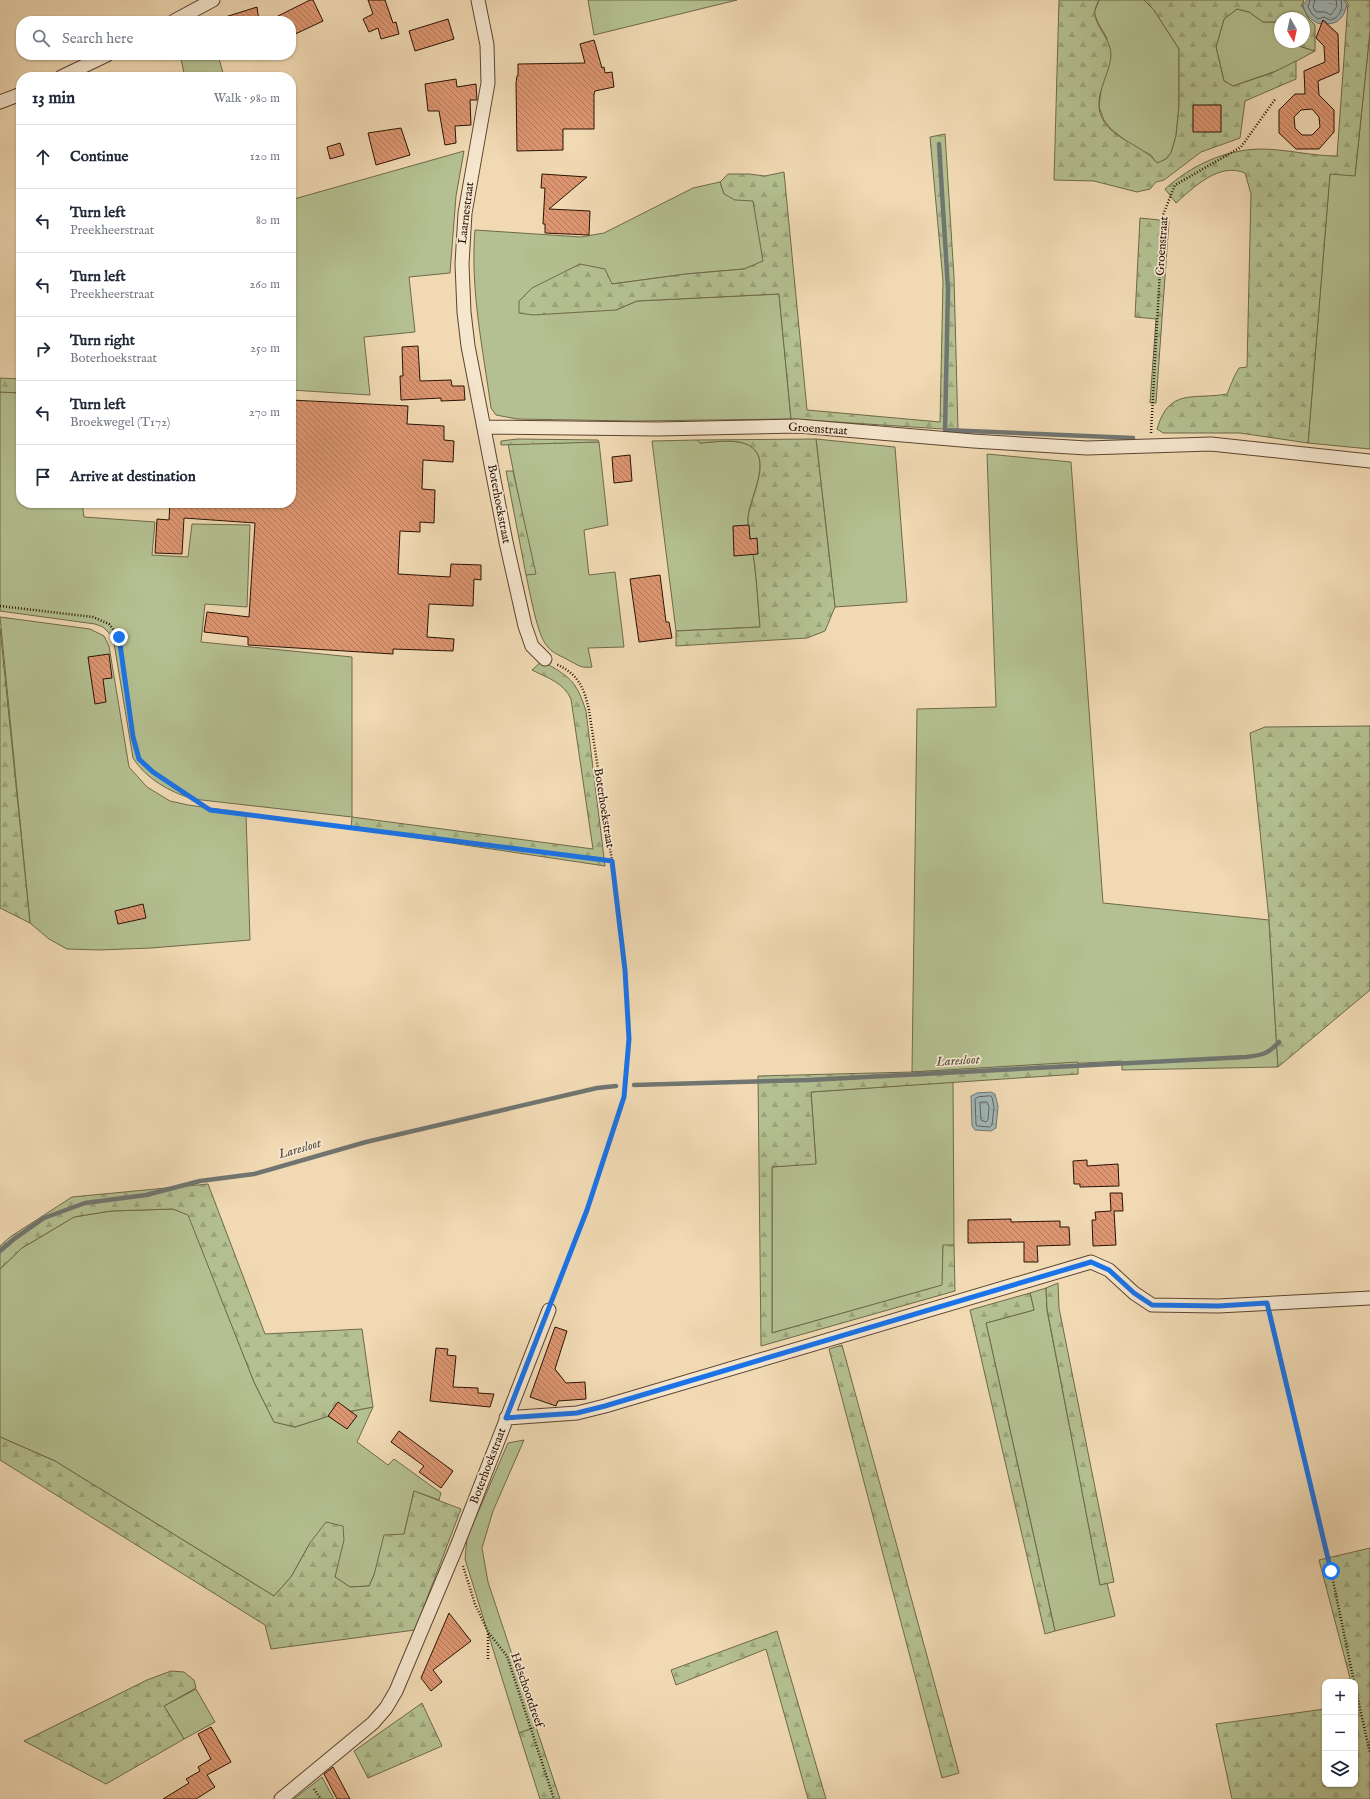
<!DOCTYPE html>
<html lang="en">
<head>
<meta charset="utf-8">
<style>
  body { margin:0; font-family:"IM FELL English",serif; background:#f2f2f3; color:#1f2937 }
  .controls { position:absolute; right:12px; bottom:12px; display:grid; overflow:hidden; border-radius:8px; box-shadow:0 1px 3px #0004 }
  .controls button { width:36px; height:36px; display:grid; place-items:center; padding:0; border:0; border-bottom:1px solid #e0e1e3; background:#fff; color:#1f2937; font:20px sans-serif }
  .compass { position:absolute; left:1274px; top:12px; width:36px; height:36px; border-radius:50%; background:#fff; box-shadow:0 1px 3px #0004; rotate:171deg }
  .stop { position:absolute; width:12px; height:12px; margin:-9px; border:3px solid #1a73e8; border-radius:50%; background:#fff }
  .stop.end { background:#1a73e8; border-color:#fff; box-shadow:0 1px 4px #0008 }
  .list { margin:0; padding:0; list-style:none }
  h2 { display:flex; justify-content:space-between; align-items:center; height:52px; margin:0; padding:0 16px; font-size:17px }
  h2 small { font-size:13px; font-weight:400; color:#747a83 }
  .list li { display:grid; grid-template-columns:26px 1fr auto; gap:12px; align-items:center; box-sizing:border-box; height:64px; padding:0 16px; border-top:1px solid #e0e1e3 }
  .list b { display:block; font-size:15px; white-space:nowrap }
  .list p { margin:0; font-size:13px; white-space:nowrap; color:#747a83 }
  .list em { font-size:13px; font-style:normal; color:#747a83 }
  .icon { flex:none; width:22px; height:22px; fill:none; stroke:currentColor; stroke-width:2; stroke-linecap:round; stroke-linejoin:round }
  .map { position:relative; flex:none; width:1370px; height:1799px; overflow:hidden }
  .search { position:absolute; background:#fff; box-shadow:0 1px 3px #0004; left:16px; top:16px; width:280px; height:44px; display:flex; align-items:center; gap:10px; box-sizing:border-box; padding:0 14px; border-radius:16px; color:#747a83; font-size:15px }
  .panel { position:absolute; background:#fff; box-shadow:0 1px 3px #0004; left:16px; top:72px; width:280px; height:436px; border-radius:16px }
  .map>svg:first-child { display:block }
</style>
</head>
<body>
<div class="map">
<svg width="1370" height="1799" viewBox="0 0 1370 1799">
  <defs>
    <pattern id="forest-firs" width="22" height="20" patternUnits="userSpaceOnUse"><rect width="22" height="20" fill="#b4c091"/><path d="M5 1l3.5 6h-7zM16 11l3.5 6h-7z" fill="#9ba47b"/></pattern>
    <pattern id="water-ripples" width="26" height="14" patternUnits="userSpaceOnUse"><rect width="26" height="14" fill="#a0b7b8"/><path d="M2 4q2-2 4 0t4 0M15 11q2-2 4 0t4 0" fill="none" stroke="#8a9c9d"/></pattern>
    <pattern id="building-back-hatch" width="6" height="6" patternUnits="userSpaceOnUse"><rect width="6" height="6" fill="#dd9671"/><path d="M-1 5l2 2M0 0l6 6M5-1l2 2" fill="none" stroke="#b3795b"/></pattern>
  </defs>
  <rect width="100%" height="100%" fill="#f0d9b3"/>
  <filter id="stains"><feTurbulence type="fractalNoise" baseFrequency=".005" numOctaves="4"/><feColorMatrix values="0 0 0 0 .2 0 0 0 0 .09 0 0 0 0 .02 0 0 0 .5 -.17"/></filter>
  <radialGradient id="worn" r=".72"><stop offset=".6" stop-color="#630" stop-opacity="0"/><stop offset="1" stop-color="#630" stop-opacity=".3"/></radialGradient>
  <path fill="#b4c091" stroke="#6f694a" d="M588,0H737L594,35Z
    M1099,0H1144L1154,10L1179,49V106L1176,136L1171,153L1166,159L1157,164L1151,155L1131,145L1111,129L1104,120L1099,107L1107,38L1098,23L1094,13Z
    M1237,9L1249,12L1263,22H1280V42H1299V46L1315,51L1282,69L1233,86L1224,81L1216,47L1224,19Z
    M1370,31V449L1308,443L1330,173L1355,175Z
    M180,55H218L224,77H185Z
    M464,151L456,196L450,273L409,277L415,332L364,337L370,395L291,390V186L294,199Z
    M720,182L724,194L753,200L764,261L744,269L686,274L612,284L580,264L559,276L616,310L637,301L779,294L791,419L634,421L517,419L496,415L491,408C483,349 470,289 475,230L581,237L604,233L693,188Z
    M0,392L21,393V503H82L84,517L155,522L152,555L188,557L192,524L250,525L247,607L205,604L201,642L352,657V817L193,799C170,792 146,779 133,758L113,637L103,627L95,624L0,611Z
    M816,439L895,447L907,602L835,607Z
    M697,440L700,443C717,442 747,436 757,453C767,470 749,500 748,518C748,531 752,547 754,560C757,582 758,605 760,627L676,631L652,441Z
    M599,442L608,525L584,530L589,575L615,572L624,647L588,648L592,667C580,668 580,666 570,661C562,656 553,654 547,646C537,635 530,592 526,575L535,573L527,540L508,444Z
    M987,454L1071,462L1103,903L1269,920L1278,1067L1122,1070V1061L912,1072L917,709L996,707Z
    M0,617L90,629L104,636L109,646L129,767L147,787L170,801L188,805L246,813L250,940L151,948L99,950L67,949L49,939L30,923Z
    M953,1082L954,1245L943,1246V1285L772,1333V1167L816,1163L811,1092Z
    M173,1209L189,1215L254,1382L274,1422L295,1427L332,1415L373,1407L357,1442L388,1465L394,1459L441,1493L439,1500L414,1491L404,1534L374,1575L369,1586L350,1587L335,1577L338,1561L310,1543L291,1577L274,1596L55,1461L0,1437V1269L22,1248L74,1217L111,1211Z
    M1046,1288L1047,1310L1100,1584L1107,1583L1115,1616L1055,1631L986,1323L1034,1310L1030,1293Z
    M524,1440L493,1511L482,1548L488,1582L536,1727L519,1733L465,1559L467,1538L508,1443Z
    M196,1689L215,1722L184,1739L164,1706Z
    M322,1777L334,1799H294Z"/>
  <path fill="url(#forest-firs)" stroke="#6f694a" d="M1059,0H1099C1097,4 1094,10 1095,15C1097,29 1110,38 1111,54C1111,71 1097,90 1099,108C1103,138 1142,143 1157,163L1166,159L1171,153L1176,136L1179,106V49L1154,10L1144,0H1304L1302,6L1309,19L1315,25V51L1299,46V42H1304V18H1280V22H1263L1249,12L1237,9L1224,19L1216,47L1224,81L1233,86L1272,73L1296,61V79L1245,101L1240,138L1201,152L1164,180L1156,182L1150,189L1137,192L1094,181L1054,180Z
    M1345,0H1370V31L1355,176L1330,174L1308,443L1240,433H1163L1157,429C1169,387 1194,400 1227,394L1234,377L1239,368L1247,367L1251,194L1245,173C1219,162 1194,187 1176,203L1165,189C1192,165 1224,150 1260,149C1286,149 1311,156 1337,156L1348,3Z
    M945,134L954,277L958,430L791,419L779,294L637,301L616,310L533,315L519,313V301L532,288L580,264L605,269L612,284L686,274L744,269L763,261L753,201L735,200L724,194L720,182L728,174H749L765,176L784,172L807,410L940,422L943,281L930,137Z
    M1140,218L1169,221L1156,403H1150L1156,319L1135,317Z
    M0,378L21,379V393L0,392Z
    M517,439L598,440L599,442L501,445V441Z
    M816,439L835,607L825,631L807,638L676,646V631L760,627C758,604 757,582 754,560C752,547 748,531 748,518C750,500 767,469 757,453C747,436 717,442 700,443L697,440Z
    M506,471H513L536,574L526,575Z
    M0,628L30,923L0,908Z
    M542,661C570,677 576,680 586,711L605,866L351,828L352,817L593,849L571,699C564,683 548,678 532,670Z
    M1370,726V990L1278,1067L1269,920L1250,733L1265,727Z
    M1078,1062V1074L811,1092L816,1164L772,1167V1333L942,1285L943,1245H954L955,1291L761,1346L758,1076L912,1072Z
    M208,1184L265,1334L362,1329L373,1407L332,1415L295,1427L274,1422L254,1382L188,1215L173,1209L111,1211L74,1217L22,1248L0,1269V1246L10,1237L72,1197Z
    M1058,1283L1059,1308L1114,1582L1100,1585L1047,1309L1046,1288Z
    M1030,1293L1034,1310L986,1323L1055,1631L1045,1634L970,1310Z
    M842,1345L959,1773L942,1778L829,1349Z
    M0,1437L55,1461L274,1596L291,1577L310,1543L326,1522L343,1526L344,1540L335,1577L350,1587L369,1586L374,1575L384,1535L404,1534L414,1491L461,1509L415,1630L271,1649L265,1625L0,1460Z
    M1370,1548V1799H1232L1216,1724L1325,1709V1784H1355V1704H1356L1355,1682H1351L1319,1560Z
    M777,1631L826,1799H808L766,1649L676,1685L671,1670Z
    M171,1671L184,1672L194,1680L196,1688L164,1706L184,1739L106,1784L24,1741L147,1680Z
    M422,1703L442,1746L368,1778L354,1751Z
    M536,1727L560,1799H540L519,1733Z"/>
  <path fill="url(#water-ripples)" stroke="#717570" d="M1307,0H1344L1347,5C1344,16 1340,23 1328,24L1323,20L1321,24C1312,22 1305,15 1303,5Z
    M991,1092L995,1094L998,1106L996,1128L991,1131L975,1130L972,1126L971,1096L977,1093Z"/>
  <g fill="none" stroke-linecap="round" stroke-linejoin="round">
    <path stroke="#65645e" stroke-width="1" d="M1310,0L1308,7L1312,14L1318,19L1324,17L1330,20C1340,18 1343,9 1341,0
      M1315,0L1313,7L1316,12H1325L1331,15L1337,6L1336,0
      M990,1096L992,1097L994,1107L992,1125L990,1127L977,1126L976,1124L975,1099L978,1097Z
      M982,1102H987L989,1107L988,1120L986,1122L981,1120L980,1103Z"/>
    <path stroke="#717570" stroke-width="4.5" d="M939,144L948,289L945,430L1133,438
      M634,1085L809,1080L1246,1057C1263,1055 1268,1054 1279,1042
      M0,1251L14,1239L44,1218L85,1203L146,1195L200,1181L254,1174L366,1142L597,1088L616,1086"/>
  </g>
  <path fill="url(#building-back-hatch)" stroke="#2a1203" fill-rule="evenodd" d="M310,0H313L323,21L291,36V21H268Z
    M368,0H385L393,23L396,22L399,34L381,39L378,28L369,32L363,19L373,14Z
    M257,7L259,21H223L222,18Z
    M448,19L454,39L415,51L409,31Z
    M1323,20L1338,34L1339,72L1318,81L1319,95L1334,110V132L1319,149H1296L1279,133V110L1295,94H1305L1304,71L1325,62L1324,46L1316,38ZM1312,109L1319,117L1320,127L1312,135H1302L1295,128L1294,117L1301,110Z
    M594,40L602,68L604,67L605,73L612,72L614,87L595,91L594,94V129H563V150L517,151L516,83L517,76H518V64L585,63L580,44Z
    M456,79L457,87L476,84L477,100H470L471,125L455,126L456,143L445,145L439,111H428L425,84Z
    M1193,105H1221V132H1193Z
    M401,128L410,155L376,165L368,133Z
    M340,143L344,155L330,159L327,147Z
    M542,174L587,177L549,209L590,211L589,235L545,233V224H543L545,188H541Z
    M418,346L420,381L451,380L452,386H464L465,400L441,401V398L401,400L400,376H403L402,347Z
    M291,400L408,406L407,424L444,426V440L454,441L453,462L423,460L422,489L435,490L434,523L420,522V532L400,531L398,574L450,577L451,564L481,565V580L474,579L473,606L429,604L427,637L454,639L453,651L393,649V654L248,645V637L204,632L207,612L249,617L255,523L184,518L182,554L155,553L157,519L169,520L170,503H291Z
    M630,455L632,481L614,483L612,457Z
    M749,525L750,539L757,538L758,554L734,556L733,526Z
    M660,575L666,622H669L672,638L639,642L630,579Z
    M109,654L112,678L103,679L106,702L95,704L88,657Z
    M143,904L146,918L118,924L115,911Z
    M1087,1160V1166L1118,1164L1119,1186L1080,1187V1184H1074L1073,1161Z
    M1110,1193H1122L1123,1211H1114L1116,1245L1093,1246L1092,1220H1096L1095,1212L1111,1211Z
    M1011,1219V1222L1060,1221V1227H1069L1070,1245L1037,1246L1038,1262H1024V1242L968,1243V1220Z
    M555,1327L567,1331L555,1369L566,1383L585,1382L586,1399L558,1401L556,1406L530,1397Z
    M436,1348L448,1349L447,1355L456,1356L453,1387L478,1388V1393L494,1394L490,1407L430,1401Z
    M338,1402L357,1416L347,1429L328,1416Z
    M399,1431L453,1471L441,1488L419,1472L424,1466L391,1442Z
    M449,1613L471,1641L433,1670L442,1682L431,1691L421,1678Z
    M211,1727L231,1762L207,1775L215,1787L196,1799H163L189,1783L186,1779L200,1771L198,1767L211,1759L198,1734Z
    M333,1767L350,1799H337L324,1774Z"/>
  <g fill="none" stroke-linecap="round" stroke-linejoin="round">
    <g stroke="#5c442f" stroke-width="15">
      <path id="street" d="M478,0L487,45L488,83L465,213L462,264L464,312L468,346L506,542L525,626L532,646L545,659
        M174,21L213,0
        M61,77L107,55
        M0,102L21,94
        M484,427L658,429L798,426L973,441L1087,448L1211,444L1370,461
        M506,1418L577,1413L605,1406L1091,1262L1109,1270L1134,1293L1152,1305L1218,1306L1370,1298
        M281,1799L373,1723L386,1708L396,1691L457,1546L549,1310"/>
    </g>
    <path stroke="#2a1203" stroke-width="2.5" stroke-dasharray="1 2" stroke-linecap="butt" d="M1151,433L1163,215L1175,185L1241,147L1276,98
      M0,606L93,617L109,624L119,637L133,737L139,759L153,772L210,810L612,861
      M553,1298L587,1210L624,1097L629,1039L625,970L612,861L589,710C584,687 578,674 556,664
      M1271,1316L1331,1571L1354,1682
      M463,1566L475,1604L488,1632L507,1656L554,1799
      M488,1659V1632
      M1355,1686L1370,1753
      M314,1789L321,1799"/>
    <use href="#street" stroke="#f5e6ce" stroke-width="13"/>
  </g>
  <g fill="none" stroke-linecap="round" stroke-linejoin="round">
    <path stroke="#1a73e8" stroke-width="5" d="M119,637L133,737L139,759L153,772L210,810L612,861L625,970L629,1039L624,1097L587,1210L506,1418L577,1413L605,1406L1091,1262L1109,1270L1134,1293L1152,1305L1218,1306L1267,1303L1331,1571"/>
  </g>
  <g text-anchor="middle" dominant-baseline="central" stroke-width="3.5" stroke-linejoin="round" paint-order="stroke">
    <g font-size="12" fill="#2a1203" stroke="#f5e6ce">
      <text transform="translate(466 213) rotate(-83)">Laarnestraat</text>
      <text transform="translate(1162 246) rotate(-86)">Groenstraat</text>
      <text transform="translate(818 429) rotate(4)">Groenstraat</text>
      <text transform="translate(499 504) rotate(79)">Boterhoekstraat</text>
      <text transform="translate(604 808) rotate(81)">Boterhoekstraat</text>
      <text transform="translate(488 1466) rotate(-69)">Boterhoekstraat</text>
      <text transform="translate(527 1690) rotate(71)">Helschootdreef</text>
    </g>
    <g font-size="13" font-style="italic" fill="#534c42" stroke="#f5e6ce">
      <text transform="translate(958 1061) rotate(-3)">Laresloot</text>
      <text transform="translate(300 1149) rotate(-16)">Laresloot</text>
    </g>
  </g>
  <rect width="100%" height="100%" filter="url(#stains)"/>
  <rect width="100%" height="100%" fill="url(#worn)"/>
</svg>
<div class="controls">
<button>+</button>
<button>−</button>
<button><svg class="icon" aria-label="layers" viewBox="0 0 24 24"><path d="M12 4l9 5-9 5-9-5zM3 14l9 5 9-5"/></svg></button>
</div>
<svg class="compass" viewBox="-18 -18 36 36"><path d="M0-13l5 13h-10z" fill="#e53935"/><path d="M0 13l5-13h-10z" fill="#747a83"/></svg>
<div class="stop" style="left:1331px;top:1571px"></div>
<div class="stop end" style="left:119px;top:637px"></div>
<div class="search"><svg class="icon" aria-label="search" viewBox="0 0 24 24"><circle cx="10" cy="10" r="6"/><path d="M15 15l6 6"/></svg>Search here</div>
<section class="panel">
<h2>13 min<small>Walk · 980 m</small></h2>
<ul class="list">
<li><svg class="icon" aria-label="ahead" viewBox="0 0 24 24"><path d="M12 20V5M6 11l6-6 6 6"/></svg><div><b>Continue</b></div><em>120 m</em></li>
<li><svg class="icon" aria-label="left" viewBox="0 0 24 24"><path d="M17 20v-9H6M10 6l-5 5 5 5"/></svg><div><b>Turn left</b><p>Preekheerstraat</p></div><em>80 m</em></li>
<li><svg class="icon" aria-label="left" viewBox="0 0 24 24"><path d="M17 20v-9H6M10 6l-5 5 5 5"/></svg><div><b>Turn left</b><p>Preekheerstraat</p></div><em>260 m</em></li>
<li><svg class="icon" aria-label="right" viewBox="0 0 24 24"><path d="M7 20v-9h11M14 6l5 5-5 5"/></svg><div><b>Turn right</b><p>Boterhoekstraat</p></div><em>250 m</em></li>
<li><svg class="icon" aria-label="left" viewBox="0 0 24 24"><path d="M17 20v-9H6M10 6l-5 5 5 5"/></svg><div><b>Turn left</b><p>Broekwegel (T172)</p></div><em>270 m</em></li>
<li><svg class="icon" aria-label="arrive" viewBox="0 0 24 24"><path d="M6 21V4h12l-3 4 3 4H6"/></svg><div><b>Arrive at destination</b></div></li>
</ul>
</section>
</div>
</body>
</html>
